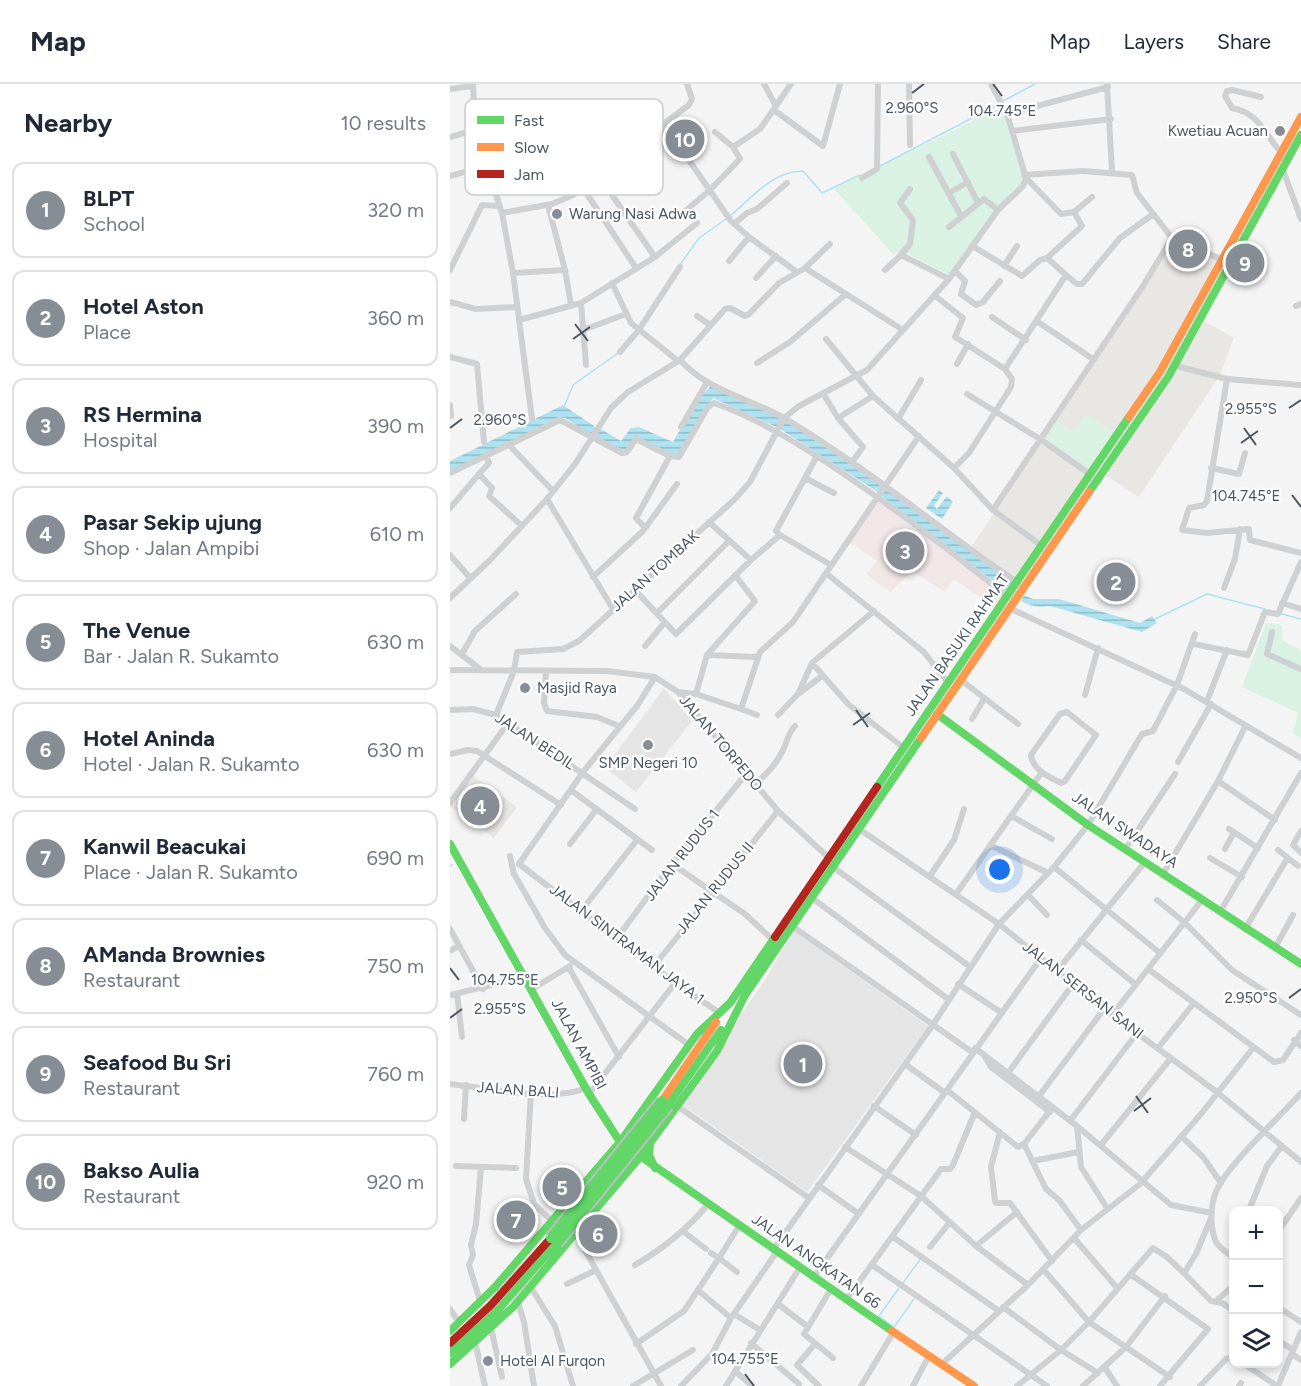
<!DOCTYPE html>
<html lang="en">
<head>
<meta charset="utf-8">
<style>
  body { margin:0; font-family:Figtree,sans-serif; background:#f6f6f7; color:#1f2937 }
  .controls { position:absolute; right:18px; bottom:18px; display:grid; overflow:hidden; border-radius:12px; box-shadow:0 3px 9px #0003 }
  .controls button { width:54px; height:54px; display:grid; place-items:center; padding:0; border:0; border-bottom:2px solid #e0e1e3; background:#fff; color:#1f2937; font:30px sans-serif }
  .you { position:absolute; left:550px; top:786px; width:21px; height:21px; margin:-15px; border:4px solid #fff; border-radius:50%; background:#1a73e8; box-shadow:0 0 0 9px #1a73e833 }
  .badge { display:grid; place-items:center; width:39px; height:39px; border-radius:50%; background:#868d94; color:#fff; font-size:20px; font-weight:700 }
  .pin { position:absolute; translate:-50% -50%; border:3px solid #fff; box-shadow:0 2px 6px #0006 }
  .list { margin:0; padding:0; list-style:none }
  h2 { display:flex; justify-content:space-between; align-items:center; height:78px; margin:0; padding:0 24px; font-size:26px }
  h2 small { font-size:20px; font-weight:400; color:#747a83 }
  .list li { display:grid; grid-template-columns:39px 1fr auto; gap:18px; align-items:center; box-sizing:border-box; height:96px; margin:0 12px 12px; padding:0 12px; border:2px solid #e0e1e3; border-radius:12px }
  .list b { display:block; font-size:22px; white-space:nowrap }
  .list p { margin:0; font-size:20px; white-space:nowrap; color:#747a83 }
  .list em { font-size:20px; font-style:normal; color:#747a83 }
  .icon { flex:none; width:33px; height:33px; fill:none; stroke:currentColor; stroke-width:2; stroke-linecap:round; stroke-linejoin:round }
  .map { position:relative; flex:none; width:851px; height:1302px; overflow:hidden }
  header { display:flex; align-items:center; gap:36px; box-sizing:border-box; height:84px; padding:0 30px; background:#fff; border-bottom:2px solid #e0e1e3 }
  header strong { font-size:28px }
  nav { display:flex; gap:33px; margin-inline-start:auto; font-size:21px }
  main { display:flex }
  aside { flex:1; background:#fff }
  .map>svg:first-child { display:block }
</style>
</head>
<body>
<header>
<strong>Map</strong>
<nav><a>Map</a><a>Layers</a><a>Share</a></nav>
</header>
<main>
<aside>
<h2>Nearby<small>10 results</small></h2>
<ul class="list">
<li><span class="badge">1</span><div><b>BLPT</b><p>School</p></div><em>320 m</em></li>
<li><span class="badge">2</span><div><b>Hotel Aston</b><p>Place</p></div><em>360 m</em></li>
<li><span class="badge">3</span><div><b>RS Hermina</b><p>Hospital</p></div><em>390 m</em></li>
<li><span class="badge">4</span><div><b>Pasar Sekip ujung</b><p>Shop · Jalan Ampibi</p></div><em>610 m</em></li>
<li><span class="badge">5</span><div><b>The Venue</b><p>Bar · Jalan R. Sukamto</p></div><em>630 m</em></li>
<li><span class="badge">6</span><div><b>Hotel Aninda</b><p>Hotel · Jalan R. Sukamto</p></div><em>630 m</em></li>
<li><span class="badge">7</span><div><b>Kanwil Beacukai</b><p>Place · Jalan R. Sukamto</p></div><em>690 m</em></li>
<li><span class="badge">8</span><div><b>AManda Brownies</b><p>Restaurant</p></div><em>750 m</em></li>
<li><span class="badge">9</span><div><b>Seafood Bu Sri</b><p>Restaurant</p></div><em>760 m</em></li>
<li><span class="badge">10</span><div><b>Bakso Aulia</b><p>Restaurant</p></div><em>920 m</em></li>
</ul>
</aside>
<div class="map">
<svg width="851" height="1302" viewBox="0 0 851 1302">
  <defs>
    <pattern id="water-rules" width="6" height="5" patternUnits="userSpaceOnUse" patternTransform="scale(1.5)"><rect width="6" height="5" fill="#aee2f0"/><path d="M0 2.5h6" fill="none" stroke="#90bac6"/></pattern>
  </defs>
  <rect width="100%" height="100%" fill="#f4f4f4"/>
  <path fill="#e8e7e3" d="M725,157L767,176L711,280L567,497L522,462Z
    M754,237L784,254L769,293L689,413L656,392Z
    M21,690L67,723L44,754L0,722Z"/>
  <path fill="#e6e5e6" d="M214,604L242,637L186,708L155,684Z
    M344,847L478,942L357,1108L230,1019L315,896Z"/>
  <path fill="#f1e7e6" d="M428,416L556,512L547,525L504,495L495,508L462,487L440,508L416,490L427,477L399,458Z"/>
  <path fill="#d9f2e3" d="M545,26L556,27L575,99L548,124L499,191L454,168L443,170L384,105Z
    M636,330L665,349L641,385L593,354L605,336L624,348Z
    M816,539L832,541V556L851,566V654L843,649L848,629L792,603Z"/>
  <path fill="url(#water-rules)" d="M261,302L332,335L326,343L263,314L228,370L219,371L185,354L175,367L144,353L149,344L171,357L181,344L189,343L223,358L247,316Z
    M113,321L147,344L143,352L115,334L109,333L0,388V377Z
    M336,337L432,401L428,408L330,345Z
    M435,403L563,500L558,508L430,411Z
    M489,406L493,409L484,422L487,425L497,412L503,418L492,435L476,424Z
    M574,511L583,515H609L690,539L702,532L707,539L692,548L600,522C588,524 581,522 571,517Z"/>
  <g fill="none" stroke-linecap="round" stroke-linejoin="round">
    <path stroke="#aee2f0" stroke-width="1.5" d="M553,17L585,0
      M428,83L549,20
      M280,132C302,114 322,87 353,87L372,109L410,91
      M229,182L249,154L276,135
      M114,323L123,301L168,269
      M832,530L851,535
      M705,535L757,510L815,525
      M0,782L2,781
      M453,1199L471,1174
      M449,1204L429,1232L444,1243L464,1215"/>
    <path stroke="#ced0d2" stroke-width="6" d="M23,0L25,46L52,129L102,120L123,111L167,74L239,21L242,15L237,0
      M314,0L326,22
      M459,0L460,61
      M657,1L662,87
      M0,5L23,2
      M811,13L782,6L777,7L775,12L782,24C810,29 815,51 832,70
      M324,26L373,62L390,0
      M557,30L658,3
      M214,40L281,137L299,153L347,188
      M562,47L661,35
      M0,53L25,46
      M283,63L310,45L341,0
      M174,69L200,109
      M503,70L528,119
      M479,73L511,132
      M833,86L851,135
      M148,91L205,173
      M574,91L633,87L682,91L687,109L722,154L773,176
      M0,92L36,82L105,74L113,70L115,57
      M412,94L427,85L428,0
      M576,94L611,130L624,128L632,142L597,174
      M133,104L186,184
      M499,109L518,98
      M98,121L115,186L121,221
      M624,128L642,113
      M52,129L63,189L82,335
      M233,129L260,106L290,75L283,63L265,48
      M284,140L297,129L307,125L337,99
      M499,143L534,115L548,126
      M451,171L460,160L463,136L450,119L460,105
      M279,177L299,153
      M554,182L567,162
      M355,184L453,246
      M0,186L32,121L48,122
      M435,186L451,171L499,195
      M505,187L515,197L511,210L526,221L533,218L550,197
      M63,189L115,186
      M616,191L627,200H632L670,154L702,131
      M306,194L326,172
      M162,199L181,239L228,277
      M484,211L513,234L505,253L555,285
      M0,218L26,225L67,223
      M131,219L136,281
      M846,222L851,220
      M247,232L260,241
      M542,233L576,256
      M69,236L131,219L205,173L247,139
      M588,238L643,275
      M133,246L176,230
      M376,255L423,312L504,384L543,426L592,462
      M170,268L188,247L230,183
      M0,273L27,280L34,358
      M230,276C259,308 300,314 336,335C418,384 490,446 568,499
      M307,279L340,258L396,210
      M507,280L518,260
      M726,282L777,295L851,301
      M777,295L757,417L754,421L739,424L732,446L757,449L799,445L800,456L851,469
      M517,310L590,355L641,391
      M374,311L388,334L413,363L402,378
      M0,321L1,332
      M388,334L423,312
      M448,335L471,296
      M231,343L256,300
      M60,362L103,407
      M36,371L39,379L29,390L42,404L39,412L72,442
      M504,384L519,369L561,303L562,295L555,285L616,191L597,174L590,176L572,192L524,163
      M761,384L789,390L795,369
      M0,389L110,336L172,369L177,368L186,355L220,372L229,373L258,323L264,319C307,334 347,359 385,384C445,424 502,468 558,513
      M355,394L384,409
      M97,415L163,525
      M0,424L29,390
      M543,426L693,202L722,154
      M195,444L186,434L220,372
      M330,451L381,481
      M0,471L20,494
      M301,476L330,451L326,447L367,372
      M377,490L474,568L498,599
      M143,493L193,447L227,400
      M774,504L785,475L790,445
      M184,505L226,550L301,476L259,438
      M0,514L40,476L97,415L125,380L161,324L178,308L230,276L275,225L280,224L295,232L299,230L329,199L355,184L380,160
      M832,519L851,525
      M559,524L734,605L851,674
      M207,529L279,457
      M822,548L817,570L851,585
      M744,560L798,571L815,528L828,530L851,478
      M0,562L30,585
      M195,562L215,538
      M12,570L25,547L66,510
      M257,571L307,573
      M362,579L398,620L454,664
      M0,586L157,587L205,593L228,608L328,727L378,773
      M96,587L94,619L97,627L147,633L169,642
      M205,593L187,622L133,688L69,780L225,899L270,929
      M511,596L568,640
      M228,608L246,610L291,625
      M246,610L257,571L305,517L285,491
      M348,610L362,579L424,527
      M635,611L648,564
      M757,617L777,566
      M0,626L23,625L46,631L185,725
      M617,628L646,651L615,697L611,699C599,693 582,685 581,671L610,630Z
      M46,631L64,587L67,568L113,565L129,557L285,415L300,398L334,334L349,322L417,286L499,195L548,126L573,102L576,94L557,30L541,0
      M307,631L291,625L310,568L343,538L469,352
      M328,631L348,610L372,592
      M522,635L534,615
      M0,670L18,666L27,667L111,721
      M728,678L761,620
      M768,697L825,736
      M306,699C317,690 328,678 334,664C338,655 338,649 345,642
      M122,707L202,766
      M0,719L58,639
      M563,733L602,755
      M409,745L549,840L654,925L767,1008L851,1078
      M779,745L808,764
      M851,747L843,761L851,769
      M120,760L146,726
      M542,762L598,789
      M676,764L725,690
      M775,765L784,748
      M828,766L848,782
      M60,772L64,790L95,844L115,871L239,961
      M760,774L792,793
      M222,780L295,830L322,855
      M383,783L519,882
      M604,783L710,869
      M713,790L768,697L795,643
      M480,792L504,756L514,725
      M506,810L592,688
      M578,811L597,831
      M362,814L498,915
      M707,816L734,838L782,886L851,931
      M131,827L187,756
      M770,828L851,689
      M342,842L522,968
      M0,845L33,905
      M795,845L837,775
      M167,854L222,780L297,689
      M631,856L685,900
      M825,864L843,831
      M0,867L9,862
      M204,882L328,727
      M119,884L169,973
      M698,885L824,978L833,976L851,949
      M607,887L695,778
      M508,900L552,929
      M82,905L120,882
      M7,910L12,953
      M0,911L75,893
      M662,931L752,816
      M844,956L851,962
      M525,964L627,1042L721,1121L762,1129
      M708,964L744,919
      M535,973L541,983L600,1028
      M455,980L495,1009
      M558,989L623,900
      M0,1000C38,1004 100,1019 136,1004
      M497,1006L568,1063L574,1060L603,1023
      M81,1008L76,1095L84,1120L103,1138
      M139,1010L225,899
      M589,1012L654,925
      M227,1022L359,1114
      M424,1022L466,1051
      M14,1035L16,1001
      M620,1037L687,949
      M627,1042L631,1083L657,1124
      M550,1048L541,1083L545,1117L546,1119H560L602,1177
      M731,1052L753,1073L771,1099
      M574,1060L596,1105L609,1116L631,1146
      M651,1061L721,974
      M395,1063L471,1112L526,1162L578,1201
      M583,1077L628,1068
      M6,1082L66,1084
      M368,1101L409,1130
      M799,1126L817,1082L832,1062
      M761,1134L746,1170L734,1189L761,1217L772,1219L784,1227
      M234,1148L256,1165
      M828,1148L851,1114
      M126,1150L211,1302
      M443,1153L549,1227
      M624,1154L668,1205
      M526,1162L567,1128
      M480,1163L500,1138
      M323,1166L482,942L549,840L604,783L638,741L692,650L703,647L727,601L745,550
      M784,1174C778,1169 770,1165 766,1158C760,1145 760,1121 766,1108C775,1083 831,1032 851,1009
      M185,1181C214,1164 237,1146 258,1120
      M422,1181L597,1302
      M593,1185L639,1238L720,1293
      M287,1188L269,1174L289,1142
      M680,1190L758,1245L710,1302
      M363,1194L591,874
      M117,1200L146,1186
      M80,1202L105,1242L123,1302
      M381,1205L354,1250L383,1274
      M249,1207L281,1234
      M396,1216L491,1085H500L503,1081L525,1028
      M30,1217L19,1181L23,1171L21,1161L26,1140L31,1084
      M766,1217L784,1201
      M68,1218L74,1238L84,1302
      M328,1220L358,1243
      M553,1223L611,1266L648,1289
      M828,1223L851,1238
      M0,1225L9,1238
      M284,1230L310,1246
      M41,1244L52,1293
      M828,1256L843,1266
      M25,1258L35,1302
      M301,1259L349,1300
      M186,1260L234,1227L269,1174L261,1169
      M365,1260L347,1281L369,1302
      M842,1270L851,1276
      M492,1280L578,1201L631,1146L690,1100L751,1030L803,964
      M794,1280L827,1302
      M655,1284L667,1302
      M285,1287L302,1302
      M183,1302L243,1266
      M231,1302L262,1270L281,1234L326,1169
      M276,1302L349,1185
      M411,1302L443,1249
      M463,1302L479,1272
      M567,1302L611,1266L639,1238L703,1164L717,1173L734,1189
      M633,1302L676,1263L715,1212
      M750,1302L776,1275L784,1273
      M789,1302L791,1299
      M828,1302L851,1248"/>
    <path stroke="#63d668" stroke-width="8" d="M639,408L718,293L851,51
      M487,630L638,741L851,880
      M427,703L679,333
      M0,760L139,1010L170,1058L442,1247
      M218,1021L271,946
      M200,1059L199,1071L205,1084
      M0,1247L45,1203L170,1058L247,950L280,919L325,853
      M0,1269L47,1227L107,1159
      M0,1280L63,1223L190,1073L267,967L295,911L471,654"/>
    <path stroke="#ff974d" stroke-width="8" d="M679,333L710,288L851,33
      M471,654L639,408
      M212,1017L266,938
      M442,1247L524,1302"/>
    <path stroke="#b3261e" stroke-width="8" d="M325,853L427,703
      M0,1259L41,1221L101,1154"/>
    <g stroke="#b9bec3" stroke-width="14" stroke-linecap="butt">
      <path id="fast-bridge" d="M101,1154L212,1017
        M107,1159L218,1021"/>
    </g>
    <use href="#fast-bridge" stroke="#63d668" stroke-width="10"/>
  </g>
  <path fill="none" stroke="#4a5661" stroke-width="2" d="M543,0L552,12M462,9L474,0M125,240L138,257M123,255L140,243M839,324L851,316M0,344L12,335M794,344L806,361M791,359L808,347M842,411L851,423M406,626L418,643M403,641L420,629M0,884L9,896M839,914L851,905M0,934L12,925M686,1012L698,1029M684,1027L701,1014M295,1290L304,1302"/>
  <g fill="#868d94" stroke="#fff" stroke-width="2">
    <circle cx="830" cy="47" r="6"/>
    <circle cx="107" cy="130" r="6"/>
    <circle cx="75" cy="604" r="6"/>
    <circle cx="198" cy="661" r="6"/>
    <circle cx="38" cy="1277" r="6"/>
  </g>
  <g text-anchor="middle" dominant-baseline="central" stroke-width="4.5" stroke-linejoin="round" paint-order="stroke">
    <g font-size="15" fill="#4a5661" stroke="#fff" text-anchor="start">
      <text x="818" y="47" text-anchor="end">Kwetiau Acuan</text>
      <text x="119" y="130">Warung Nasi Adwa</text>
      <text x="87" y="604">Masjid Raya</text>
      <text x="198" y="679" text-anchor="middle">SMP Negeri 10</text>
      <text x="50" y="1277">Hotel Al Furqon</text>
    </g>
    <g font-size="15" fill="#4a5661" stroke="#fff">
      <text transform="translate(205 487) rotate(-42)">JALAN TOMBAK</text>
      <text transform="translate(507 561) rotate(-55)">JALAN BASUKI RAHMAT</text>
      <text transform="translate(85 657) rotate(33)">JALAN BEDIL</text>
      <text transform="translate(271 659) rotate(50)">JALAN TORPEDO</text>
      <text transform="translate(675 746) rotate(34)">JALAN SWADAYA</text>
      <text transform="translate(232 771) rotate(-52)">JALAN RUDUS 1</text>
      <text transform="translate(265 804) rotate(-51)">JALAN RUDUS II</text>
      <text transform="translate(177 860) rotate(37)">JALAN SINTRAMAN JAYA 1</text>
      <text transform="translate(633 906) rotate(38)">JALAN SERSAN SANI</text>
      <text transform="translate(129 960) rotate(62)">JALAN AMPIBI</text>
      <text transform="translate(68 1006) rotate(4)">JALAN BALI</text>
      <text transform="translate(366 1177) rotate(35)">JALAN ANGKATAN 66</text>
    </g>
  </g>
  <rect x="15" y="15" width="198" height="96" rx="9" fill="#fff" stroke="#c9ccd0" stroke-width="1.5"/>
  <rect x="27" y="32" width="27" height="8" fill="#63d668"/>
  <rect x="27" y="59" width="27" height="8" fill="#ff974d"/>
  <rect x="27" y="86" width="27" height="8" fill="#b3261e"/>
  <g font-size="16" fill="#4a5661">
    <text x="64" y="42">Fast</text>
    <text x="64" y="69">Slow</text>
    <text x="64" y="96">Jam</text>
  </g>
  <g font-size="15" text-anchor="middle" fill="#4a5661" stroke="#fff" stroke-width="4.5" stroke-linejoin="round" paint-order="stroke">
    <text x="462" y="29">2.960°S</text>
    <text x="552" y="32">104.745°E</text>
    <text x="801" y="330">2.955°S</text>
    <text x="50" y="341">2.960°S</text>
    <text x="796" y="417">104.745°E</text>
    <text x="55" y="901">104.755°E</text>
    <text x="801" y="919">2.950°S</text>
    <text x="50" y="930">2.955°S</text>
    <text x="295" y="1280">104.755°E</text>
  </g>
</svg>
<div class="controls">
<button>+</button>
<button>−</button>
<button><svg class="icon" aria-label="layers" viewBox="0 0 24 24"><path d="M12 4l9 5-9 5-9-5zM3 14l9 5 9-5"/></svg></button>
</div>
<div class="you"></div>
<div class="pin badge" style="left:353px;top:980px">1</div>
<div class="pin badge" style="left:666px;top:498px">2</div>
<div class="pin badge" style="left:455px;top:467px">3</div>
<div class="pin badge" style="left:30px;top:722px">4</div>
<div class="pin badge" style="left:112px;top:1103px">5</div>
<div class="pin badge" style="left:148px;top:1150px">6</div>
<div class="pin badge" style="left:66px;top:1136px">7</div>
<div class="pin badge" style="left:738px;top:165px">8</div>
<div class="pin badge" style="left:795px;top:179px">9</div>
<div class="pin badge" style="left:235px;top:55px">10</div>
</div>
</main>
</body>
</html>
